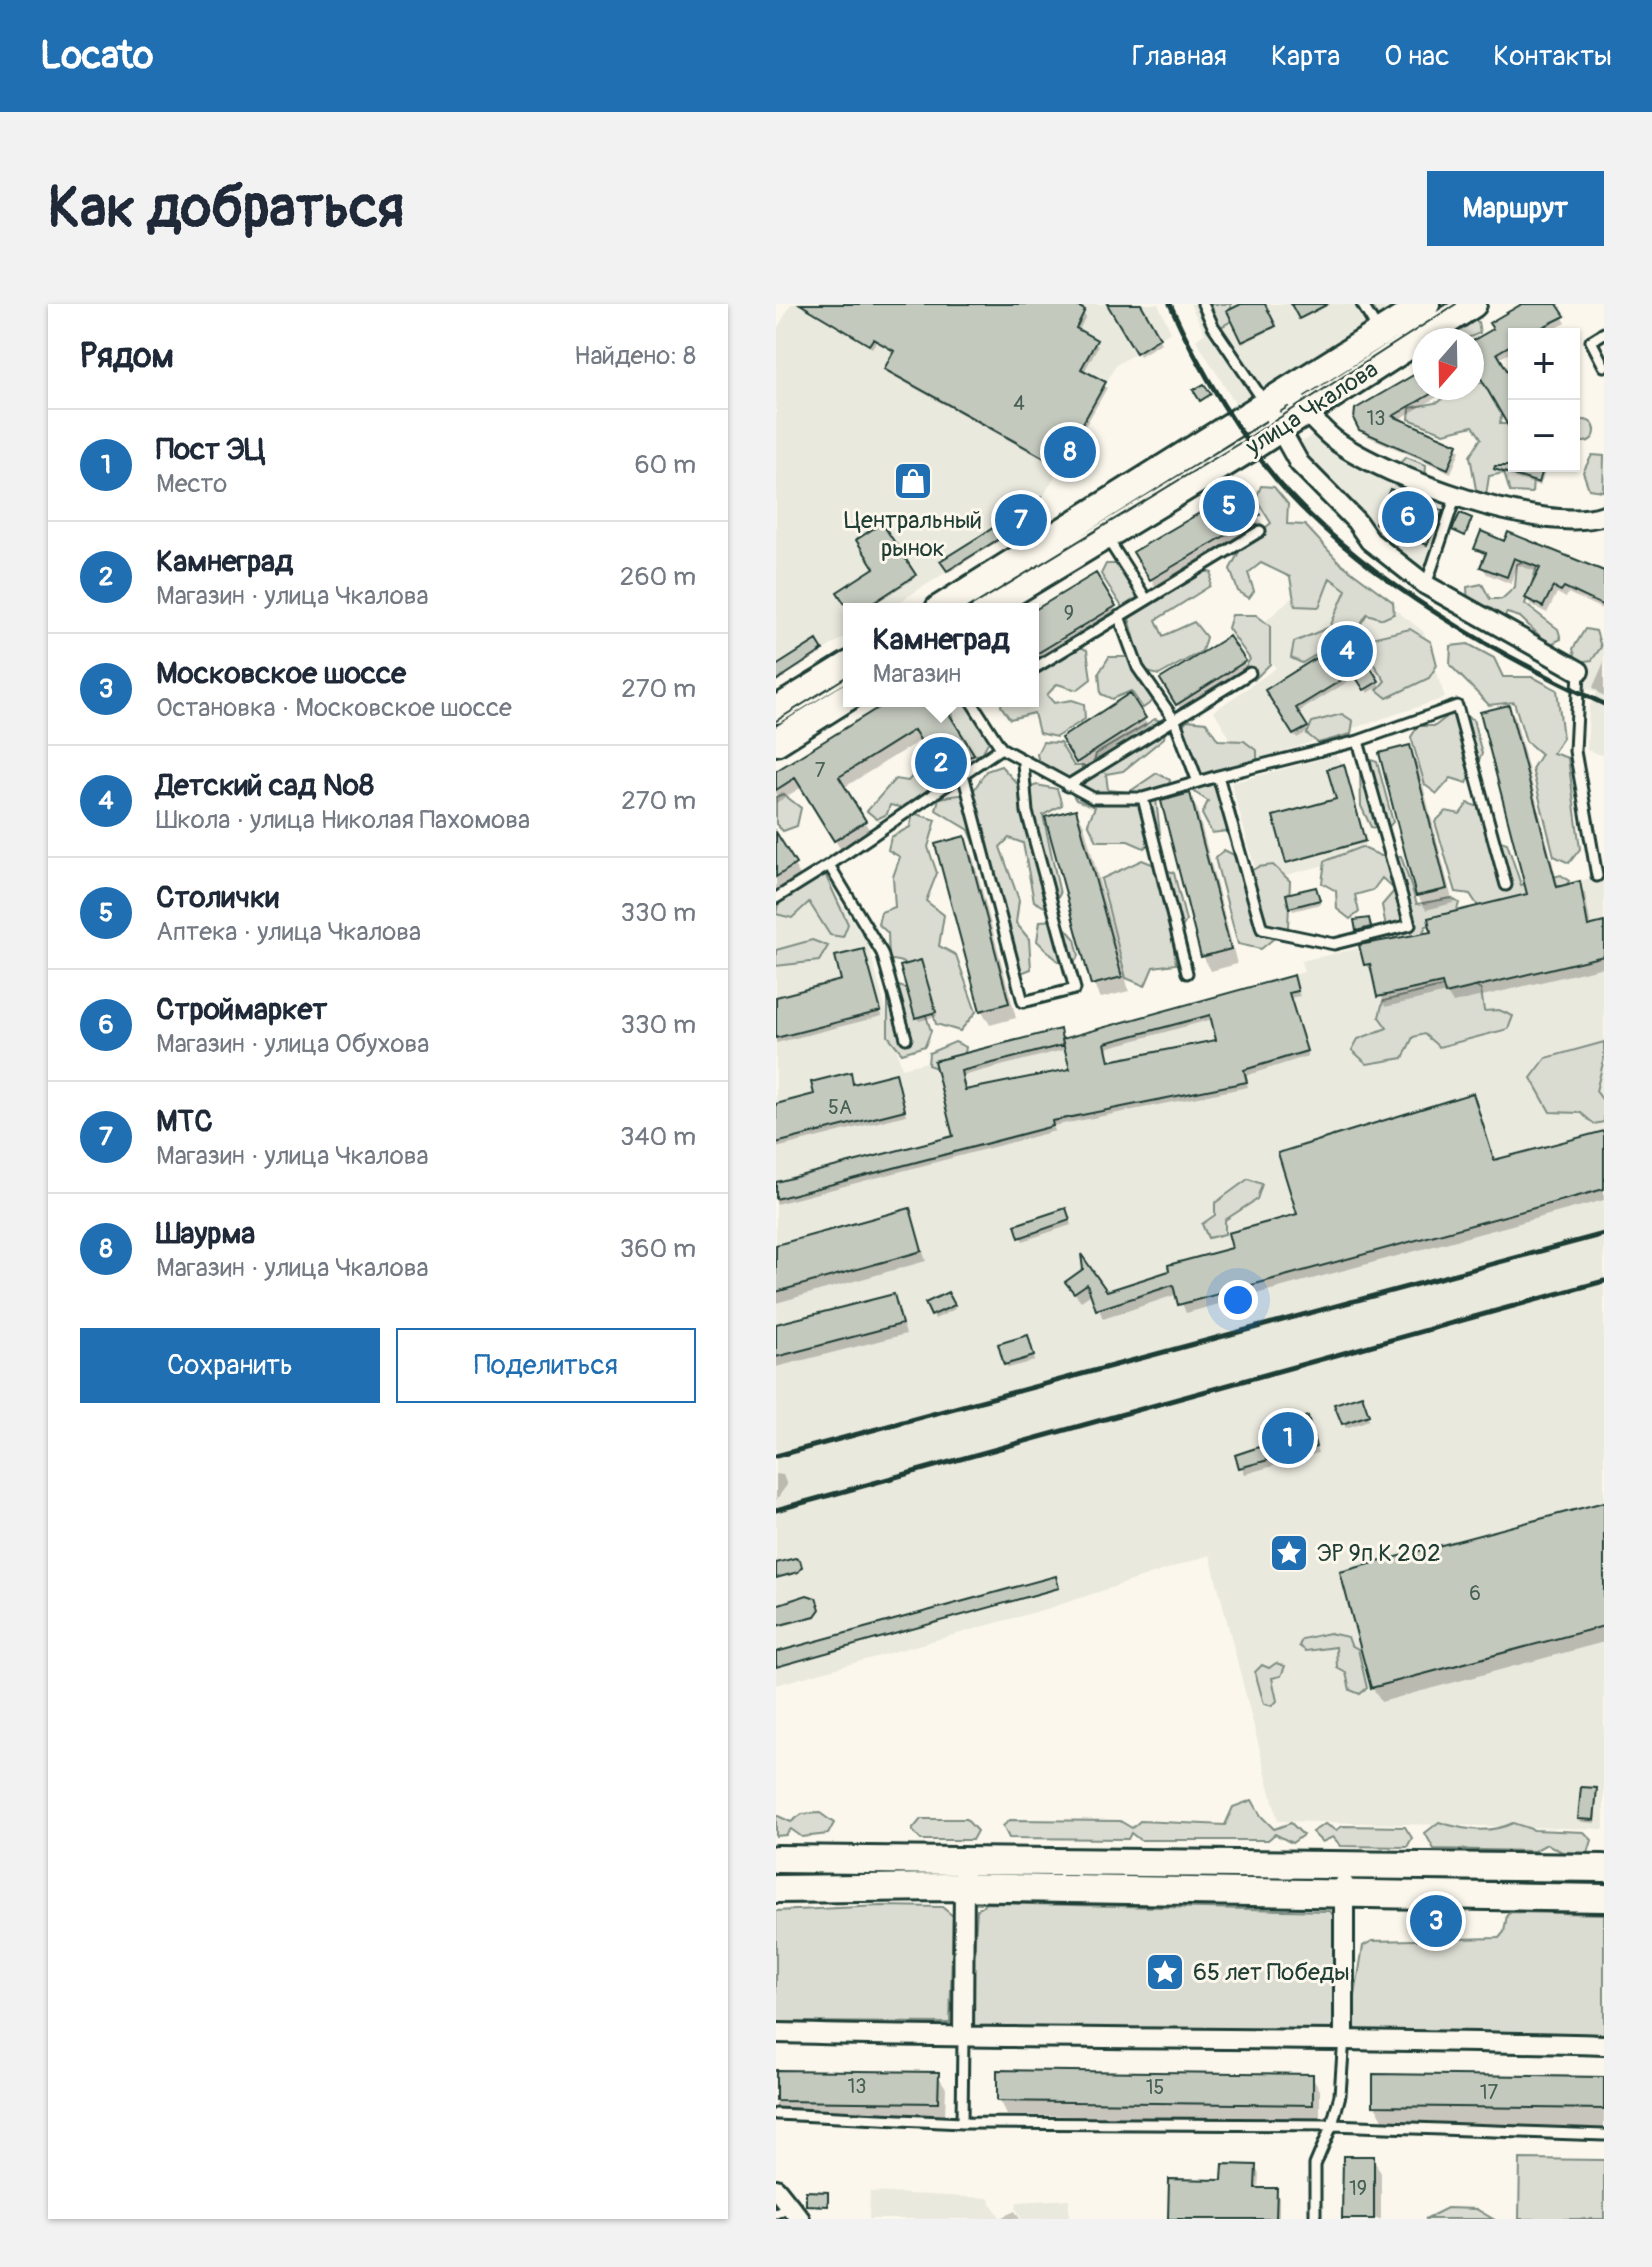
<!DOCTYPE html>
<html lang="ru">
<head>
<meta charset="utf-8">
<style>
  body { margin:0; font-family:Pangolin,sans-serif; background:#f2f2f3; color:#1f2937 }
  .controls { position:absolute; right:24px; top:24px; display:grid; overflow:hidden; border-radius:0px; box-shadow:0 2px 6px #0004 }
  .controls button { width:72px; height:72px; display:grid; place-items:center; padding:0; border:0; border-bottom:2px solid #e0e1e3; background:#fff; color:#1f2937; font:40px sans-serif }
  .compass { position:absolute; left:636px; top:24px; width:72px; height:72px; border-radius:50%; background:#fff; box-shadow:0 2px 6px #0004; rotate:200deg }
  .you { position:absolute; left:462px; top:996px; width:28px; height:28px; margin:-20px; border:6px solid #fff; border-radius:50%; background:#1a73e8; box-shadow:0 0 0 12px #1a73e833 }
  .badge { display:grid; place-items:center; width:52px; height:52px; border-radius:50%; background:#1f6fb2; color:#fff; font-size:26px; font-weight:700 }
  .pin { position:absolute; translate:-50% -50%; border:4px solid #fff; box-shadow:0 2px 8px #0006 }
  .popup { position:absolute; left:67px; top:299px; width:196px; height:104px; box-sizing:border-box; display:grid; place-content:center; border-radius:0px; background:#fff; filter:drop-shadow(0 2px 6px #0005); font-size:26px; white-space:nowrap; color:#747a83 }
  .popup b { font-size:30px; color:#1f2937 }
  .popup::after { content:''; position:absolute; left:50%; top:100%; margin-left:-16px; border:16px solid transparent; border-top-color:#fff }
  .list { margin:0; padding:0; list-style:none }
  h2 { display:flex; justify-content:space-between; align-items:center; height:104px; margin:0; padding:0 32px; font-size:34px }
  h2 small { font-size:26px; font-weight:400; color:#747a83 }
  .list li { display:grid; grid-template-columns:52px 1fr auto; gap:24px; align-items:center; box-sizing:border-box; height:112px; padding:0 32px; border-top:2px solid #e0e1e3 }
  .list b { display:block; font-size:30px; white-space:nowrap }
  .list p { margin:0; font-size:26px; white-space:nowrap; color:#747a83 }
  .list em { font-size:26px; font-style:normal; color:#747a83 }
  .actions { display:flex; gap:16px; padding:24px 32px }
  .actions a { flex:1; padding:18px 0; border:2px solid #1f6fb2; border-radius:0px; text-align:center; font-size:28px; color:#1f6fb2 }
  .actions .main { background:#1f6fb2; color:#fff }
  .map { position:relative; flex:none; width:828px; height:1915px; overflow:hidden; border-radius:0px }
  header { display:flex; align-items:center; gap:48px; box-sizing:border-box; height:112px; padding:0 40px; background:#1f6fb2; color:#fff }
  header strong { font-size:38px }
  nav { display:flex; gap:44px; margin-inline-start:auto; font-size:28px }
  .intro { display:flex; align-items:center; justify-content:space-between; box-sizing:border-box; height:192px; padding:0 48px }
  h1 { margin:0; font-size:56px }
  .button { padding:20px 36px; border-radius:0px; background:#1f6fb2; color:#fff; font-size:28px; font-weight:700 }
  main { display:flex; gap:48px; padding:0 48px }
  aside { flex:1; background:#fff; border-radius:0px; box-shadow:0 2px 6px #0004 }
  .map>svg:first-child { display:block }
</style>
</head>
<body>
<header>
<strong>Locato</strong>
<nav><a>Главная</a><a>Карта</a><a>О нас</a><a>Контакты</a></nav>
</header>
<div class="intro"><h1>Как добраться</h1><a class="button">Маршрут</a></div>
<main>
<aside>
<h2>Рядом<small>Найдено: 8</small></h2>
<ul class="list">
<li><span class="badge">1</span><div><b>Пост ЭЦ</b><p>Место</p></div><em>60 m</em></li>
<li><span class="badge">2</span><div><b>Камнеград</b><p>Магазин · улица Чкалова</p></div><em>260 m</em></li>
<li><span class="badge">3</span><div><b>Московское шоссе</b><p>Остановка · Московское шоссе</p></div><em>270 m</em></li>
<li><span class="badge">4</span><div><b>Детский сад №8</b><p>Школа · улица Николая Пахомова</p></div><em>270 m</em></li>
<li><span class="badge">5</span><div><b>Столички</b><p>Аптека · улица Чкалова</p></div><em>330 m</em></li>
<li><span class="badge">6</span><div><b>Строймаркет</b><p>Магазин · улица Обухова</p></div><em>330 m</em></li>
<li><span class="badge">7</span><div><b>МТС</b><p>Магазин · улица Чкалова</p></div><em>340 m</em></li>
<li><span class="badge">8</span><div><b>Шаурма</b><p>Магазин · улица Чкалова</p></div><em>360 m</em></li>
</ul>
<div class="actions"><a class="main">Сохранить</a><a>Поделиться</a></div>
</aside>
<div class="map">
<svg width="828" height="1915" viewBox="0 0 828 1915">
  <rect width="100%" height="100%" fill="#fbf7ec"/>
  <filter id="ink" filterUnits="userSpaceOnUse"><feTurbulence type="fractalNoise" baseFrequency=".0125" numOctaves="2"/><feDisplacementMap in="SourceGraphic" scale="16" xChannelSelector="R" yChannelSelector="G"/><feConvolveMatrix kernelMatrix="1 2 1 2 8 2 1 2 1" color-interpolation-filters="sRGB"/></filter>
  <g filter="url(#ink)">
    <path fill="#eae9de" d="M15,0H382L395,28L340,61L255,215L112,305H73V330L0,377V27Z
      M414,0H606L611,9L464,107L420,36L429,29Z
      M539,129L606,173L681,202L657,275L575,224L506,152Z
      M557,257L648,328L669,394L469,460L438,407L500,364L474,331Z
      M828,334V452L811,446L813,404L821,388L808,383L810,352Z
      M560,451L568,460L591,550L483,578L455,479Z
      M828,571V1525L502,1517L434,1251L277,1303L0,1381V605L49,574L92,640L126,764L284,725L286,735L518,671L528,668L525,657L655,628L652,614Z
      M94,1888L212,1894L225,1915H93Z
      M293,1895V1915H245L240,1904L241,1898Z"/>
    <path fill="#dbdcd1" stroke="#7d8c82" stroke-width="2" d="M427,0H455L454,18L443,24L426,14Z
      M691,14L702,18L704,29L687,36L678,31V21Z
      M696,78L714,80L727,98L724,120H738V162L757,175L756,189L734,188L728,169L713,172L710,192L701,191L694,152L705,134L697,122L668,129L633,115L634,104L663,98L678,84H696Z
      M797 127a11 11 0 1 1 22 0a11 11 0 1 1-22 0Z
      M816,151L828,152L827,187L813,185L807,168Z
      M630,153L650,161L649,175L621,162Z
      M485,182L498,183L512,200L511,220L529,221L563,258L617,298L618,310L607,315L591,310L580,327L526,359L515,354L518,338L554,323L570,286L554,274L543,303L519,302L514,273L485,259L472,269L478,287L473,294L462,287L454,265L465,244L495,219L480,195Z
      M754,253L761,263L749,300L782,325L785,335L773,341L744,313L731,309L723,320L692,301L691,283L706,280L714,295H726L739,283L741,260Z
      M330,260H343L369,300L427,266L436,269L434,282L380,316L387,332L418,318L430,333L426,347L383,371L367,367L353,314L325,270Z
      M456,311H480L494,322V360L478,376L467,367L474,355L452,324Z
      M634,325L655,338L661,361L653,374L611,394L601,386L609,377L589,347L595,334Z
      M809,325L820,327L825,343L816,356L801,358L797,345Z
      M292,338L311,346L315,375L301,386L281,380L271,391L278,399L296,396L308,400L309,415L280,433L263,429L258,409L234,415L225,402L226,397H257V360L266,354L280,359L283,343Z
      M692,340L718,354L727,373H757L781,386L787,434L777,449L792,454L804,545L793,559L778,552L756,465L765,450L750,437L738,398L713,401L674,361L675,342Z
      M333,353H353L377,397L367,404L355,387L336,395L325,390L323,369Z
      M174,397H198L195,402L214,435L205,451L184,450Z
      M677,408L697,415L706,450L691,479L675,474L661,490L649,481L635,433L642,422H659Z
      M566,410L577,417L575,430L542,439L531,430L536,418Z
      M379,415L390,419L388,434L347,467L330,470L332,486L353,488L381,469L394,476L391,491L380,495L384,530L368,544L352,537H321L312,519L319,503L300,496L288,476L267,475L261,450L267,438L284,439L298,462H317L320,450Z
      M411,416L430,418L442,436L468,437L481,447V466L441,477V489L457,498L461,515L451,527L436,529L426,510L432,497L415,486L404,425Z
      M592,455L601,458L617,518L610,526L595,523L585,502L584,463Z
      M225,462L247,486L261,481L281,485L286,501L267,511L284,590L274,606L258,597L247,539L233,534L224,543L243,596L240,619L253,635L255,665L245,669L223,631L226,605L193,526L160,506L163,494L196,489L210,467Z
      M143,465L157,471L155,485L127,504L114,501L111,510L101,515L91,507L119,475L132,477Z
      M7,490L25,504L21,522L7,527L0,520V493Z
      M692,499L705,504L714,534L731,539L745,581L785,571L793,577L787,587L706,608L694,590L680,588L659,518L670,507L684,510Z
      M137,509L160,516L152,543L161,569L150,597L168,611L163,642L180,651L200,708L184,727L160,720C151,690 151,657 113,656L112,629L102,620L105,608L119,603L117,573L124,553L112,546L115,533L134,523Z
      M585,543L605,552H625L641,600L675,594L683,599L678,615L650,622L643,636L631,641L611,629L606,601L619,586L606,574L597,586L579,591L583,608L574,615L561,605L560,587L546,579L549,557Z
      M448,546L458,551L464,573L482,563L497,561L514,577L512,623L485,645L462,640L439,554Z
      M366,556L398,569L410,617L397,638L400,660L377,663L369,682L350,674L325,575Z
      M33,567L49,570L72,620L67,633L54,631L33,598L16,614L0,610L3,595L16,589V578Z
      M282,616L299,635L303,652L296,661L283,658L261,637L264,617Z
      M36,636L52,642L43,657L0,662V646Z
      M690,677L705,686L708,707L723,706L737,712L732,725L663,743L648,730L637,733L627,754L591,760L576,746L582,735L611,724L603,713L607,697Z
      M123,682L143,689L155,727L149,742L126,749L112,732V690Z
      M179,738L190,743L188,755L163,765L152,761L153,749Z
      M828,738V755L820,787L828,798V818L818,820L805,809L774,808L755,774L770,754Z
      M472,875L486,880L481,895L449,916V930L432,934L426,920L439,911V899Z
      M553,1329L572,1333L575,1341L582,1345L591,1384L584,1390L574,1386L570,1369L561,1364L560,1343L530,1347L523,1342L526,1335Z
      M500,1359L509,1362L505,1372L496,1374L501,1397L496,1402L488,1400L479,1368L486,1361L493,1364Z
      M476,1496L485,1512L498,1525L515,1519L527,1531L516,1539L499,1530L492,1536H364L355,1529L352,1535L233,1534L227,1522L234,1516L344,1517L356,1524L364,1517L449,1521L457,1503Z
      M44,1509L58,1519L52,1530L26,1533L15,1525L10,1531L0,1532V1511L15,1518L26,1510Z
      M145,1515H190L201,1527L196,1536H145L136,1526Z
      M663,1518C687,1526 714,1530 737,1519L758,1526L808,1528L816,1536L812,1549L786,1548L771,1540L758,1547L658,1545L649,1529Z
      M549,1520L560,1526L567,1522L629,1523L636,1534L631,1543L565,1542L557,1533L546,1538L536,1528Z
      M210,1599L554,1607L559,1614L560,1721L548,1728L208,1727L193,1718L201,1606Z
      M105,1602L166,1603L177,1612L174,1719L0,1718V1607Z
      M736,1608L828,1610V1733L582,1728L575,1717L587,1642L596,1637L723,1634L728,1628L731,1611Z
      M744,1855L828,1856V1915H743Z
      M671,1904L700,1905L717,1915H649Z"/>
    <path fill="#0003" fill-rule="evenodd" d="M25,0H294L310,12L302,28L322,42L308,68L331,84L285,165L112,69L110,65L119,49L100,38L96,44Z
      M333,0H362L385,39L364,52Z
      M469,0H487L499,24L468,39L453,8Z
      M517,0H555L525,15Z
      M750,0H779L790,19L769,30H738V47L722,55L738,82V128L704,68L696,73V40L719,26Z
      M648,68V84H677L622,116L681,142L684,147L675,169L589,131L580,115Z
      M738,162H771L764,182L738,174Z
      M467,186L490,226L383,289L360,249Z
      M265,197L255,217L173,268L167,258Z
      M106,222L139,274L90,305H74L101,265Z
      M733,230L828,269V306L792,289L790,294L781,289L771,309L755,301L751,294L764,269L742,261L735,280L711,270L706,263L710,254L701,245L730,239Z
      M320,272L346,317L257,371V309Z
      M453,334L473,368L407,409L387,376Z
      M574,335L604,382L592,389L581,372L521,409L532,428L521,434L491,386Z
      M40,339L46,349L0,378V365Z
      M828,358V393L817,383Z
      M354,392L372,422L306,464L287,435Z
      M116,397H162L202,461L173,480L146,435L67,484L95,528L65,546L26,483L0,499V469Z
      M732,403L739,413L783,584L803,580L809,590L815,623L828,620V663L677,699L671,689L609,703L598,670L590,660L754,592Z
      M633,444L641,458L677,599L650,606L642,592L606,451Z
      M567,463L588,539L512,559L499,514L562,497Z
      M413,491L421,505L461,660L435,667L427,652Z
      M300,507L308,521L353,687L325,694L317,680Z
      M0,532L24,571L0,587Z
      M188,534L196,549L240,714L214,721L206,707L161,542Z
      M542,590L545,600L517,607L515,603Z
      M87,647L106,712L0,739V695L67,677Z
      M146,663L161,712L143,717L141,713Z
      M517,674L524,692L514,694L532,752L469,772L472,783L277,822L279,827L0,900V880L180,834L160,758L283,727L286,737ZM437,715L443,737L334,759L330,744ZM291,745L296,767L190,788L186,772Z
      M74,771L78,782L121,776L130,811L0,844V802L40,791Z
      M696,791L720,858L828,829V896L410,1009L402,990L327,1015L317,989L305,997L297,987L309,966L330,989L459,945L524,911Z
      M133,906L150,957L0,999V943Z
      M292,911L295,921L247,937L245,933Z
      M172,990L179,1005L159,1015L152,1000Z
      M117,992L130,1030L0,1063V1022Z
      M254,1038L259,1057L232,1064L230,1060Z
      M587,1097L593,1116L570,1124L567,1119Z
      M531,1115L542,1149L469,1170L462,1153L491,1143Z
      M0,1170L7,1171L11,1181L0,1196Z
      M828,1200V1338L605,1398L597,1384L567,1270Z
      M23,1257L26,1265L23,1269L0,1275V1261Z
      M279,1275L282,1285L0,1364V1350Z
      M39,1295L43,1307L39,1313L0,1324V1303Z
      M820,1486V1519L806,1518L804,1514Z
      M0,1768L161,1770L170,1784L169,1813L0,1810Z
      M536,1772L544,1786V1815L231,1811L223,1796Z
      M828,1775V1824L610,1821L599,1801Z
      M597,1854L605,1869V1915H568Z
      M479,1863L483,1870L482,1886H499L503,1893V1915H394L448,1878Z
      M239,1907L244,1915H227L226,1913Z"/>
    <path fill="#c4c9be" stroke="#1f3d34" stroke-width="2" fill-rule="evenodd" d="M24,0H298L309,6L300,24L321,36L305,65L330,78L283,162L108,65L118,47L97,35L93,41Z
      M331,0H365L384,34L360,49Z
      M465,0H489L500,22L466,38L451,7Z
      M515,0H552L523,15Z
      M746,0H781L789,12L753,30H738V39L721,49L738,78V132L696,59V37L717,25L713,19Z
      M648,65V84H665L617,112L682,140L672,165L583,126L578,116L579,105Z
      M428,80L435,90L424,97L417,86Z
      M719,162H768L763,179L718,165Z
      M468,183L484,211L374,276L357,248Z
      M614,185L667,207L651,241L599,219Z
      M265,194L255,215L171,267L164,257Z
      M684,209L696,214L689,232L676,226Z
      M106,219L140,271L88,305H72L61,288L98,264L80,236Z
      M705,227L728,237L732,228L828,267V302L788,283L785,287L777,283L767,303L749,294L764,264L738,254L731,273L704,263L710,249L698,245Z
      M320,269L340,302L257,352V307Z
      M453,332L470,357L400,401L384,375Z
      M575,332L603,377L588,386L577,369L520,404L532,423L517,431L489,386Z
      M41,336L47,346L0,377V362Z
      M354,389L370,414L300,459L285,434Z
      M113,397H165L198,450L165,470L138,426L63,473L90,517L58,537L19,474L0,486V467Z
      M733,401L781,583L804,577L812,622L828,618V652L669,690L666,679L601,693L594,660L588,661L583,641L655,628L652,614L751,590L704,408Z
      M634,441L671,585L640,592L603,449Z
      M568,460L589,537L510,559L497,512L560,495L551,465Z
      M414,489L455,645L425,653L385,497Z
      M300,505L346,673L315,681L269,513Z
      M0,528L20,560L0,573Z
      M189,532L233,699L204,707L159,540Z
      M540,583L544,596L513,604L510,590Z
      M593,614L595,623L580,627L578,616Z
      M88,645L105,707L0,734V693L65,676L59,652Z
      M145,656L160,708L139,714L124,662Z
      M518,671L522,687L513,689L531,747L468,766L471,778L276,817L277,822L0,895V878L177,832L158,757L284,725L287,741L185,767L189,786L294,765L286,735ZM434,711L440,736L333,757L329,739Z
      M75,768L77,780L120,769L129,806L0,839V800L38,790L35,778Z
      M697,789L718,856L828,827V885L402,1001L397,981L320,1006L311,980L298,989L289,978L307,965L305,950L331,987L393,967L392,961L456,944L452,929L521,910L502,849Z
      M134,904L146,947L0,988V941Z
      M290,904L294,916L243,934L239,921Z
      M172,988L179,1001L155,1012L149,999Z
      M118,990L126,1020L0,1053V1020Z
      M252,1031L258,1052L228,1061L222,1040Z
      M586,1091L593,1111L566,1120L558,1100Z
      M532,1112L540,1143L463,1164L459,1151L489,1141L484,1125Z
      M828,1198V1322L595,1384L564,1268Z
      M19,1254L24,1256L26,1263L22,1268L0,1274V1259Z
      M280,1272L283,1284L0,1363V1348Z
      M31,1291L40,1294L44,1305L39,1312L0,1322V1301Z
      M805,1483L821,1484L818,1516L802,1515Z
      M0,1766L163,1768L162,1799L0,1797Z
      M221,1766L537,1770V1801L221,1797Z
      M597,1770L828,1773V1805L597,1802Z
      M567,1852H598V1915H566Z
      M447,1860L480,1861L479,1884H501L500,1915H392L393,1875L446,1876Z
      M30,1887L52,1888V1902L30,1901Z"/>
    <g fill="none" stroke-linecap="round" stroke-linejoin="round">
      <g stroke="#1f3d34" stroke-width="15">
        <path id="lane" d="M427,0L437,22L489,99
          M586,0L603,28
          M828,29L815,37L828,62
          M331,234L370,295
          M650,281L680,191
          M343,312L362,364L399,417L422,478L442,472L486,625L558,640L634,621L582,437
          M257,365L484,227
          M803,367L799,447L821,572
          M195,397L225,444
          M187,470L247,698L299,685L251,508L247,459
          M442,472L582,437L681,402L730,581
          M291,482L474,369
          M367,494L411,669
          M53,561L225,444L317,494H367L422,478
          M0,594L53,561L106,649L130,734
          M0,1810L186,1819L556,1821L828,1831
          M186,1819L187,1733
          M0,1909L16,1901
          M539,1915V1861L556,1821L564,1791L568,1733"/>
      </g>
      <g stroke="#1f3d34" stroke-width="24">
        <path id="street" d="M512,88C528,105 542,123 560,137C610,173 769,232 828,211
          M499,116L523,159L580,217L594,237L650,281L803,367
          M0,1729C276,1736 552,1733 828,1741
          M187,1733L188,1572
          M568,1733V1580
          M0,1885L24,1915"/>
      </g>
      <g stroke="#1f3d34" stroke-width="32">
        <path id="secondary" d="M163,305L650,0
          M209,305L477,142L697,0
          M0,406L73,361
          M0,438L73,392
          M0,1555L828,1564
          M0,1585L169,1583L828,1594"/>
      </g>
      <use href="#lane" stroke="#fbf7ec" stroke-width="9"/>
      <use href="#street" stroke="#fbf7ec" stroke-width="18"/>
      <use href="#secondary" stroke="#fbf7ec" stroke-width="26"/>
      <path stroke="#1f3d34" stroke-width="2" d="M191,305L472,134L680,0
        M0,417L73,371"/>
      <path stroke="#1f3d34" stroke-width="5" d="M394,0C422,63 467,140 514,191C596,279 720,350 828,400
        M0,1152L828,930
        M0,1206L828,977"/>
    </g>
  </g>
  <defs>
    <g id="shop-square" transform="scale(2)"><rect x="-9" y="-9" width="18" height="18" rx="4" fill="#1f6fb2" stroke="#fbf7ec"/><path d="M-5-2.5h2.3a2.7 3.5 0 0 1 5.4 0H5L5.5 6h-11ZM-1.5-2.5h3a1.5 2.3 0 0 0-3 0Z" fill="#fff"/></g>
    <g id="sight-square" transform="scale(2)"><rect x="-9" y="-9" width="18" height="18" rx="4" fill="#1f6fb2" stroke="#fbf7ec"/><path d="M0-6L1.8-2.2L6-1.7L2.9 1.2L3.7 5.4L0 3.3L-3.7 5.4L-2.9 1.2L-6-1.7L-1.8-2.2Z" fill="#fff"/></g>
  </defs>
  <g fill-rule="evenodd">
    <use href="#shop-square" x="137" y="177"/>
    <use href="#sight-square" x="513" y="1249"/>
    <use href="#sight-square" x="389" y="1668"/>
  </g>
  <g text-anchor="middle" dominant-baseline="central" stroke-width="6" stroke-linejoin="round" paint-order="stroke">
    <g font-size="20" fill="#486056">
      <text x="243" y="99">4</text>
      <text x="600" y="114">13</text>
      <text x="293" y="309">9</text>
      <text x="44" y="466">7</text>
      <text x="64" y="803">5А</text>
      <text x="699" y="1289">6</text>
      <text x="81" y="1782">13</text>
      <text x="379" y="1783">15</text>
      <text x="713" y="1788">17</text>
      <text x="582" y="1884">19</text>
    </g>
    <g font-size="24" fill="#1f3d34" stroke="#fbf7ec">
      <text transform="translate(536 104) rotate(-33)">улица Чкалова</text>
    </g>
    <g font-size="24" fill="#1f3d34" stroke="#fbf7ec" text-anchor="start">
      <text x="137" y="216" text-anchor="middle">Центральный<tspan x="137" dy="28">рынок</tspan></text>
      <text x="541" y="1249">ЭР 9п К 202</text>
      <text x="417" y="1668">65 лет Победы</text>
    </g>
  </g>
</svg>
<div class="controls">
<button>+</button>
<button>−</button>
</div>
<svg class="compass" viewBox="-18 -18 36 36"><path d="M0-13l5 13h-10z" fill="#e53935"/><path d="M0 13l5-13h-10z" fill="#747a83"/></svg>
<div class="you"></div>
<div class="pin badge" style="left:512px;top:1134px">1</div>
<div class="pin badge" style="left:165px;top:459px">2</div>
<div class="popup"><b>Камнеград</b>Магазин</div>
<div class="pin badge" style="left:660px;top:1617px">3</div>
<div class="pin badge" style="left:571px;top:347px">4</div>
<div class="pin badge" style="left:453px;top:202px">5</div>
<div class="pin badge" style="left:632px;top:213px">6</div>
<div class="pin badge" style="left:245px;top:216px">7</div>
<div class="pin badge" style="left:294px;top:148px">8</div>
</div>
</main>
</body>
</html>
